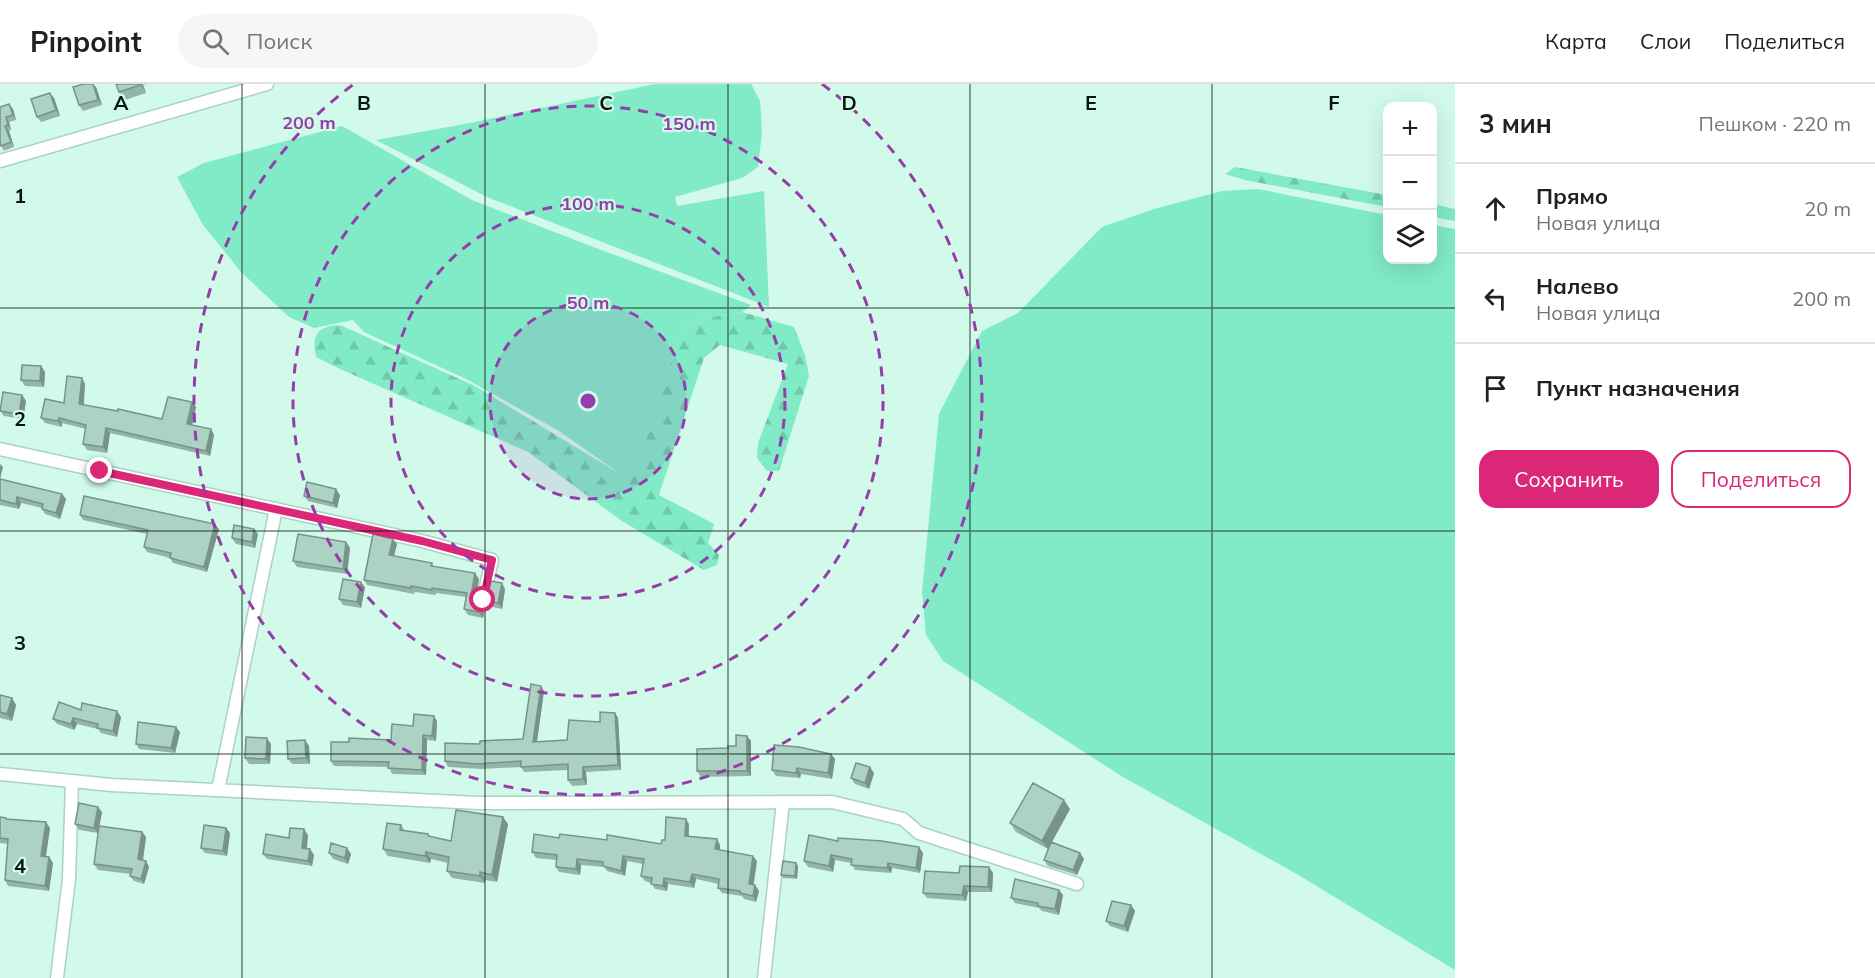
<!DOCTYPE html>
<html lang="ru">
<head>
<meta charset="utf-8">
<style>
  body { margin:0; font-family:Mulish,sans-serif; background:#f6f6f6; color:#202124 }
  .controls { position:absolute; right:18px; top:18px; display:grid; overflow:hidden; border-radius:12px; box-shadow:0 6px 24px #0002 }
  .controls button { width:54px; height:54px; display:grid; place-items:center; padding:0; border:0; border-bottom:2px solid #e0e0e0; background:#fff; color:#202124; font:30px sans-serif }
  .stop { position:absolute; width:18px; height:18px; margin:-14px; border:4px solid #db2777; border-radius:50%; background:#fff }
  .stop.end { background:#db2777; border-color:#fff; box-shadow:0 2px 6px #0008 }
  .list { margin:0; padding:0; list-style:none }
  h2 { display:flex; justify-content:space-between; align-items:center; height:78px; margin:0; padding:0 24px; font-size:26px }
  h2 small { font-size:20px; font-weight:400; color:#757577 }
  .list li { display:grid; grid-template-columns:39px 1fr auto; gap:18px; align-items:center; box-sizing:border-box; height:90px; padding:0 24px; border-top:2px solid #e0e0e0 }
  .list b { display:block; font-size:22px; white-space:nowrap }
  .list p { margin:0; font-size:20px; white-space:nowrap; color:#757577 }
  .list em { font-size:20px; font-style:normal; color:#757577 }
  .actions { display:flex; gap:12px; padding:18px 24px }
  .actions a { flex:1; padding:14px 0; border:2px solid #db2777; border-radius:18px; text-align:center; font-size:21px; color:#db2777 }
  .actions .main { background:#db2777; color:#fff }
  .icon { flex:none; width:33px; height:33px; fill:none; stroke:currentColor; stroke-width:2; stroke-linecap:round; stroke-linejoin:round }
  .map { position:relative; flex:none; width:1455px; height:894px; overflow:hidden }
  header { display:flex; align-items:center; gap:36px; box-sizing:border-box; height:84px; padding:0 30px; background:#fff; border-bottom:2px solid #e0e0e0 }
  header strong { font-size:28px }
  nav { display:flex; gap:33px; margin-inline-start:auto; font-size:21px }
  .search { width:420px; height:54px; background:#f6f6f6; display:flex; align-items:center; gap:15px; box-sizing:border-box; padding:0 21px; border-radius:33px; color:#757577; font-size:22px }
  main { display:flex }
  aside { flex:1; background:#fff }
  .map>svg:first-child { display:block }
</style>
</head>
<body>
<header>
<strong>Pinpoint</strong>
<div class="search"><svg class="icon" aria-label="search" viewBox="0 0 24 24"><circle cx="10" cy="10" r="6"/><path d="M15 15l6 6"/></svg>Поиск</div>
<nav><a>Карта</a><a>Слои</a><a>Поделиться</a></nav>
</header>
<main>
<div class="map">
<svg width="1455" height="894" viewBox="0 0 1455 894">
  <defs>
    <pattern id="forest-firs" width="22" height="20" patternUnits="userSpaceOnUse" patternTransform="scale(1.5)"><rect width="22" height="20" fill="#81eac6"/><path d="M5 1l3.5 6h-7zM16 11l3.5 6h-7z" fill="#6ec8a9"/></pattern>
  </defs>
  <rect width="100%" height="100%" fill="#d2faea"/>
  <path fill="#81eac6" d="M655,0H751L760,17L762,48L758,83L742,94L675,113L677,122L764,107L769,223L487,113L376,56L465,40Z
    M342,42L472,116L596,164L751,221L742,228L707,234L683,244L630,397L559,347L466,295L364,248L353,236L314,244L289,233L242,189L203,141L177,93L204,79Z
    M1258,105L1387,131L1388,176H1432L1433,141L1455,145V886L1295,789L1123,693L943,577L926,551L922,508L939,330L982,247L1018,229L1102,143L1154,125L1222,107Z"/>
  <path fill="url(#forest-firs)" d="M1235,83L1387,111V123L1245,96L1225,90Z
    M1433,120L1455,125V137L1433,133Z
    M742,228L794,243L805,271L809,292L779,387H767L757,374L758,359L788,280L720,261L704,274L659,411L714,440L708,459L719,471L717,481L704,486L622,437L528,368L340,285L316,273C311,251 318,242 340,241L475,302L630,396L683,244L707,234Z"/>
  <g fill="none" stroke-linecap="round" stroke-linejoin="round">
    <g stroke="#abd2c2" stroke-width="15">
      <path id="minor" d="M0,77L267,0
        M0,365L422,457L492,476L483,516
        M0,690L112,701L479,719L832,718L903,735L919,749L1077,800
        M218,706L276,425
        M57,894L69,795L72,697
        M764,894L783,718"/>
    </g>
    <use href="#minor" stroke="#fff" stroke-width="12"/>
  </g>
  <path fill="#93b5a8" d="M116,0H147L143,1L146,9L125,16L119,8Z
    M96,3L102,21L83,27L79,21Z
    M54,14L60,32L41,38L37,33Z
    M0,23L13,25L16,36L9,38L11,46L9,47L14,63L4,67L1,62Z
    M41,282L45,288L44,303L25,302L21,296Z
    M82,294L85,300L84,321L162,335L192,318L196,323L192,341L211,345L214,351L210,372L110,349L107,369L87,366L83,360L86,345L62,339V343L45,339L41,334L64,319Z
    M22,311L26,317L23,335L4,332L0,327Z
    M0,395L62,410L66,415L60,435L45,430L42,424L21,419L19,425L0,421Z
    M340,411L337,424L308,417L304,412Z
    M80,431L219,445L207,488L173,479L170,474L147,468L144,463L147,450L83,436Z
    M258,450L255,464L236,460L232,454Z
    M346,458L350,464L347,490L297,483L293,477Z
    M397,460L394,472L432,479L434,483L479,495L475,517L485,524L483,534L468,531L464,525L466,513L436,509V511L415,508L414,510L367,501L364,496Z
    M365,503L361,524L343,521L339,515Z
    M505,505L502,525L488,522L484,517Z
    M541,602L544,607L537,658L567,656L600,638L615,629L618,634L621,686L586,688L587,701L572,702L568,696V686L524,688L521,683L481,685L448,683L445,677L480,660L523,655Z
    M0,611L12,614L16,621L12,637L0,634Z
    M81,626L121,633L117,653L101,649L98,645L77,640L74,646L57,640L53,635Z
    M437,637L436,657L427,656L426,691L392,690L389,683L334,682L331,677L349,658L391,656L413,642Z
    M180,648L175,669L139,665L136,660Z
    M747,652L751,657V692L701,693L697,687L728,664L736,662Z
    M305,656L309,662L310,680H292L288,675Z
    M271,660L270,680H249L245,674Z
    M831,670L835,675L832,695L801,690L800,694L776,692L772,686Z
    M874,689L869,705L855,700L851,694Z
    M1070,725L1052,758L1080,769L1084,775L1077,791L1048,782L1044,776L1050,761L1048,765L1016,748L1010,739Z
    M102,728L98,749L79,746L75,740Z
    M0,733L7,736L50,744L46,773H49L53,779L49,807L8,802L5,796L8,760L0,759Z
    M508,740L497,798L485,796V799L452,794L447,787L448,779L431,775L430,779L388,772L383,765L401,741L405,747L428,750L430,752L451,757Z
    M689,740V752L720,761V766L757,777L753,801H755L759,807L756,818L744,815L742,812L722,809L718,804L719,800L696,795L694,804L668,800L667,807L655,805L651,799L645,797L641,792L643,780L627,777L625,792L607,787L604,783L581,781L580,791L559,788L556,783V776L536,774L532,768L559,754L607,756L661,760L665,756Z
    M226,744L230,749L227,772L205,769L201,764Z
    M142,748L146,753L143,777H146L149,783L144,800L134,797L130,792V790L98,786L94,780Z
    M308,751L307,765L314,771L312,782L267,775L263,770L289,754Z
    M838,757L923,769L920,789L892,784L891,789L855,786L851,779L835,776L833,788L808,783L804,777Z
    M329,769L351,770L348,780L333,775Z
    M796,779L798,782L797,795L783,794L781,791Z
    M959,789H993L992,808H968L966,817L927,814L923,809Z
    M1063,811L1059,831L1042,827L1039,824L1015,819L1011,814Z
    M1131,821L1135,827L1128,848L1110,842L1106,837Z"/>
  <path fill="#789388" d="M93,0L96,3L102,21L98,16Z
    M140,0H142L143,1L146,9Z
    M50,9L54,14L60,32L56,26Z
    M9,20L13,25L16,36L13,31Z
    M6,33L9,38L11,46L8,41Z
    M5,42L9,47L14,63L11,58Z
    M41,282L45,288L44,303L40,297Z
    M82,294L85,300L83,326L79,320Z
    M22,311L26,317L23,335L19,330Z
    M192,318L196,323L191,346L187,340Z
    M59,334L62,339V343L58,337Z
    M106,344L110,349L107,369L103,363Z
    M211,345L214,351L210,372L206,367Z
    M0,380L3,383L0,395Z
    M336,405L340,411L337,424L333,419Z
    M62,410L66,415L60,435L56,429Z
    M17,413L21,419L19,425L16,420Z
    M215,440L219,445L207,488L204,483Z
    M254,445L258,450L255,464L252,458Z
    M393,455L397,460L393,476L389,471Z
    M346,458L350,464L347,490L343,485Z
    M475,489L479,495L475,518L471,512Z
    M361,498L365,503L361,524L357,518Z
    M502,499L505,505L502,525L498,519Z
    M481,518L485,524L483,534L479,528Z
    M541,602L544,607L536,664L533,658Z
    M12,614L16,621L12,637L7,630Z
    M117,627L121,633L117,653L113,647Z
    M615,629L618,634L621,686L618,681Z
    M434,632L437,637L436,657L432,652Z
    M73,634L77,640L74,646L71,640Z
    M176,643L180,648L175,669L171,664Z
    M423,651L427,656L426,691L422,686Z
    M747,652L751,657V692L747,687Z
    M267,654L271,660L270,680L266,675Z
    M305,656L309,662L310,680L306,674Z
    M831,670L835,675L832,695L828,689Z
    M583,683L586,688L587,701L583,695Z
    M870,683L874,689L869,705L865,699Z
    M797,684L801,690L800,694L796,689Z
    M1064,716L1070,725L1048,765L1042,757Z
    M98,723L102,728L98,749L94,744Z
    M503,733L508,740L497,798L492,791Z
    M686,735L689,740L688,757L685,752Z
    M46,738L50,744L45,777L41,772Z
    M226,744L230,749L227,772L223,767Z
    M304,745L308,751L306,770L302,764Z
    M142,748L146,753L142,781L138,775Z
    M717,755L720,761L719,771L715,765Z
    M919,763L923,769L920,789L916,784Z
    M347,764L351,770L348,780L345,774Z
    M310,765L314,771L312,782L308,777Z
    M426,768L431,775L430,779L425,772Z
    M1080,769L1084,775L1077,791L1073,786Z
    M831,771L835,776L833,788L829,782Z
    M623,772L627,777L625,792L621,787Z
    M753,772L757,777L753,805L749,800Z
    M49,773L53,779L49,807L45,802Z
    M577,775L581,781L580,791L576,785Z
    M146,777L149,783L144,800L141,795Z
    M796,779L798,782L797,795L795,792Z
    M888,779L892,784L891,789L887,784Z
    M989,783L993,789L992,808L988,803Z
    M480,788L485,796V799L480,792Z
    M692,790L696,795L694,804L690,798Z
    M664,794L668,800L667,807L663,802Z
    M755,801L759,807L756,818L753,812Z
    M964,802L968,808L966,817L962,811Z
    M1059,806L1063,811L1059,831L1055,825Z
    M1131,821L1135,827L1128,848L1124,842Z"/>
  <path fill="#abd2c3" stroke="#789388" stroke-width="1.5" d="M84,0H93L98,16L79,21L73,3Z
    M116,0H140V1L119,8Z
    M50,9L56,26L37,33L31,15Z
    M9,20L13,31L6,33L8,41L5,42L11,58L1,62L0,59V23Z
    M22,281L41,282L40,297L21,296Z
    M67,292L82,294L79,320L118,327V325L162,335L168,313L192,318L187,340L211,345L206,367L106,344L103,363L83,360L86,341L59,334L58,337L41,334L45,315L64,319Z
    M3,308L22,311L19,330L0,327Z
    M0,395L62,410L56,429L42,425L43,420L17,413L16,420L0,416Z
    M307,398L336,405L333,419L304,412Z
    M84,412L215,440L204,483L170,474L171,469L144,463L148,446L80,431Z
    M234,441L254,445L252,458L232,454Z
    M298,450L346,458L343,485L293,477Z
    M373,450L393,455L389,471L432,479L431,482L475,489L471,512L474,517L481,518L479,528L464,525L467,509L432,504V506L411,502V504L364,496Z
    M343,495L361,498L357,518L339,515Z
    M491,497L502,499L498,519L484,517L487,512Z
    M531,600L541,602L533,658L567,656L569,636L600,638V628L615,629L618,681L583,683V695L568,696V680L521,683V677L477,680L445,677V659L480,660V657L523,655Z
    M0,611L12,614L7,630L0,628Z
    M59,618L81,626L82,619L117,627L113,647L97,644L98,640L73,634L71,640L53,635Z
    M414,630L434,632L432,652L423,651L422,686L388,684L389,678L331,677V658H349V654L391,656L392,640L413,642Z
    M138,638L176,643L171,664L136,660Z
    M736,651L747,652V687H697V665L728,664V662H736Z
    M246,653L267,654L266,675L245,674Z
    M305,656L306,674L288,675L287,657Z
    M774,661L799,663L831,670L828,689L797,684L796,689L772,686Z
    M856,679L870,683L865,699L851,694Z
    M1033,699L1064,716L1042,757L1010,739Z
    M79,719L98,723L94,744L75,740Z
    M456,726L503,733L492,791L480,788V792L447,787L449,773L426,768L425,772L383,765L387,739L401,741L400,746L428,750V752L451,757Z
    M0,733L6,734V735L46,738L41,772L49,773L45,802L5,796L8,755L0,754Z
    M666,733L686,735L685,752L717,755L715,765L753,772L749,800L755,801L753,812L740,809V807L718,804L719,795L692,790L690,798L664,794L663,802L651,800L652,794L641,792L644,775L623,772L621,787L603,782V778L577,775L576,785L556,783L557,771L532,768L534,750L559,754L560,750L607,756V751L661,760L662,756H665Z
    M204,741L226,744L223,767L201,764Z
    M99,742L142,748L138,775L146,777L141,795L130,792L132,785L94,780Z
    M290,744L304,745L302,764L310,765L308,777L263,770L266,750L289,754Z
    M809,751L838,757V754L882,757L919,763L916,784L888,779L887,784L851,781L852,775L831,771L829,782L804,777Z
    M1051,758L1080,769L1073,786L1044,776Z
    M331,759L347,764L345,774L329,769Z
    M783,777L796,779L795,792L781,791Z
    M960,782L989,783L988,803L964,802L962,811L923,809L925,787L959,789Z
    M1015,795L1059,806L1055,825L1038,822V819L1011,814Z
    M1112,817L1131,821L1124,842L1106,837Z"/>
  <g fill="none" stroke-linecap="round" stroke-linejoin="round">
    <path stroke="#db2777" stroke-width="8" d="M100,387L422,457L492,476L483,516"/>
  </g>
  <path fill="none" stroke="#071610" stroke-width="1.5" stroke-opacity="0.55" d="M242,0V894M485,0V894M728,0V894M970,0V894M1212,0V894M0,224H1455M0,447H1455M0,670H1455"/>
  <circle cx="588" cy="317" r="98" fill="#953eab" fill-opacity=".12"/>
  <g fill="none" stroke="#953eab" stroke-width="3" stroke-dasharray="10 8">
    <circle cx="588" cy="317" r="98"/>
    <circle cx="588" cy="317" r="197"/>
    <circle cx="588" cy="317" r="295"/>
    <path d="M822 0A394 394 0 1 1 354 0"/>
  </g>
  <g font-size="20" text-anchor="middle" font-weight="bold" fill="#071610" stroke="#d2faea" stroke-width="4.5" stroke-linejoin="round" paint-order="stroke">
    <text x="121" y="26">A</text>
    <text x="364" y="26">B</text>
    <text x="606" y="26">C</text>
    <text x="849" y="26">D</text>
    <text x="1091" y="26">E</text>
    <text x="1334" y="26">F</text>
    <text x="20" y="119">1</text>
    <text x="20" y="342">2</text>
    <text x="20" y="566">3</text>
    <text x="20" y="789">4</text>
  </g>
  <circle cx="588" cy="317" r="9" fill="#953eab" stroke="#d2faea" stroke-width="3"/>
  <g font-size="18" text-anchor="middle" font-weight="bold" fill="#953eab" stroke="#d2faea" stroke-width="4.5" stroke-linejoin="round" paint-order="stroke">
    <text x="309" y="45">200 m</text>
    <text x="689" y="46">150 m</text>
    <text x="588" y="126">100 m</text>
    <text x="588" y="225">50 m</text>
  </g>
</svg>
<div class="controls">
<button>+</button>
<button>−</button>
<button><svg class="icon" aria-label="layers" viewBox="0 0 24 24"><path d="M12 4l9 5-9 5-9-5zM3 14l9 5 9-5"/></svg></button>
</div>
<div class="stop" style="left:483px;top:516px"></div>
<div class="stop end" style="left:100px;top:387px"></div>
</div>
<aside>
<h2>3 мин<small>Пешком · 220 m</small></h2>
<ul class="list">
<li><svg class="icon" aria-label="ahead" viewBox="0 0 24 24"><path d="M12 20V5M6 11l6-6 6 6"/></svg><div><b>Прямо</b><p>Новая улица</p></div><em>20 m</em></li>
<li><svg class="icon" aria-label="left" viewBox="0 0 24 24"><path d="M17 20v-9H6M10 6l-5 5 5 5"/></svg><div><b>Налево</b><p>Новая улица</p></div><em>200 m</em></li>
<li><svg class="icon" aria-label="arrive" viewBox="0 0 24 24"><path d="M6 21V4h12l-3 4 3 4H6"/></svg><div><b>Пункт назначения</b></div></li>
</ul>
<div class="actions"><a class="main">Сохранить</a><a>Поделиться</a></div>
</aside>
</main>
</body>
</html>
